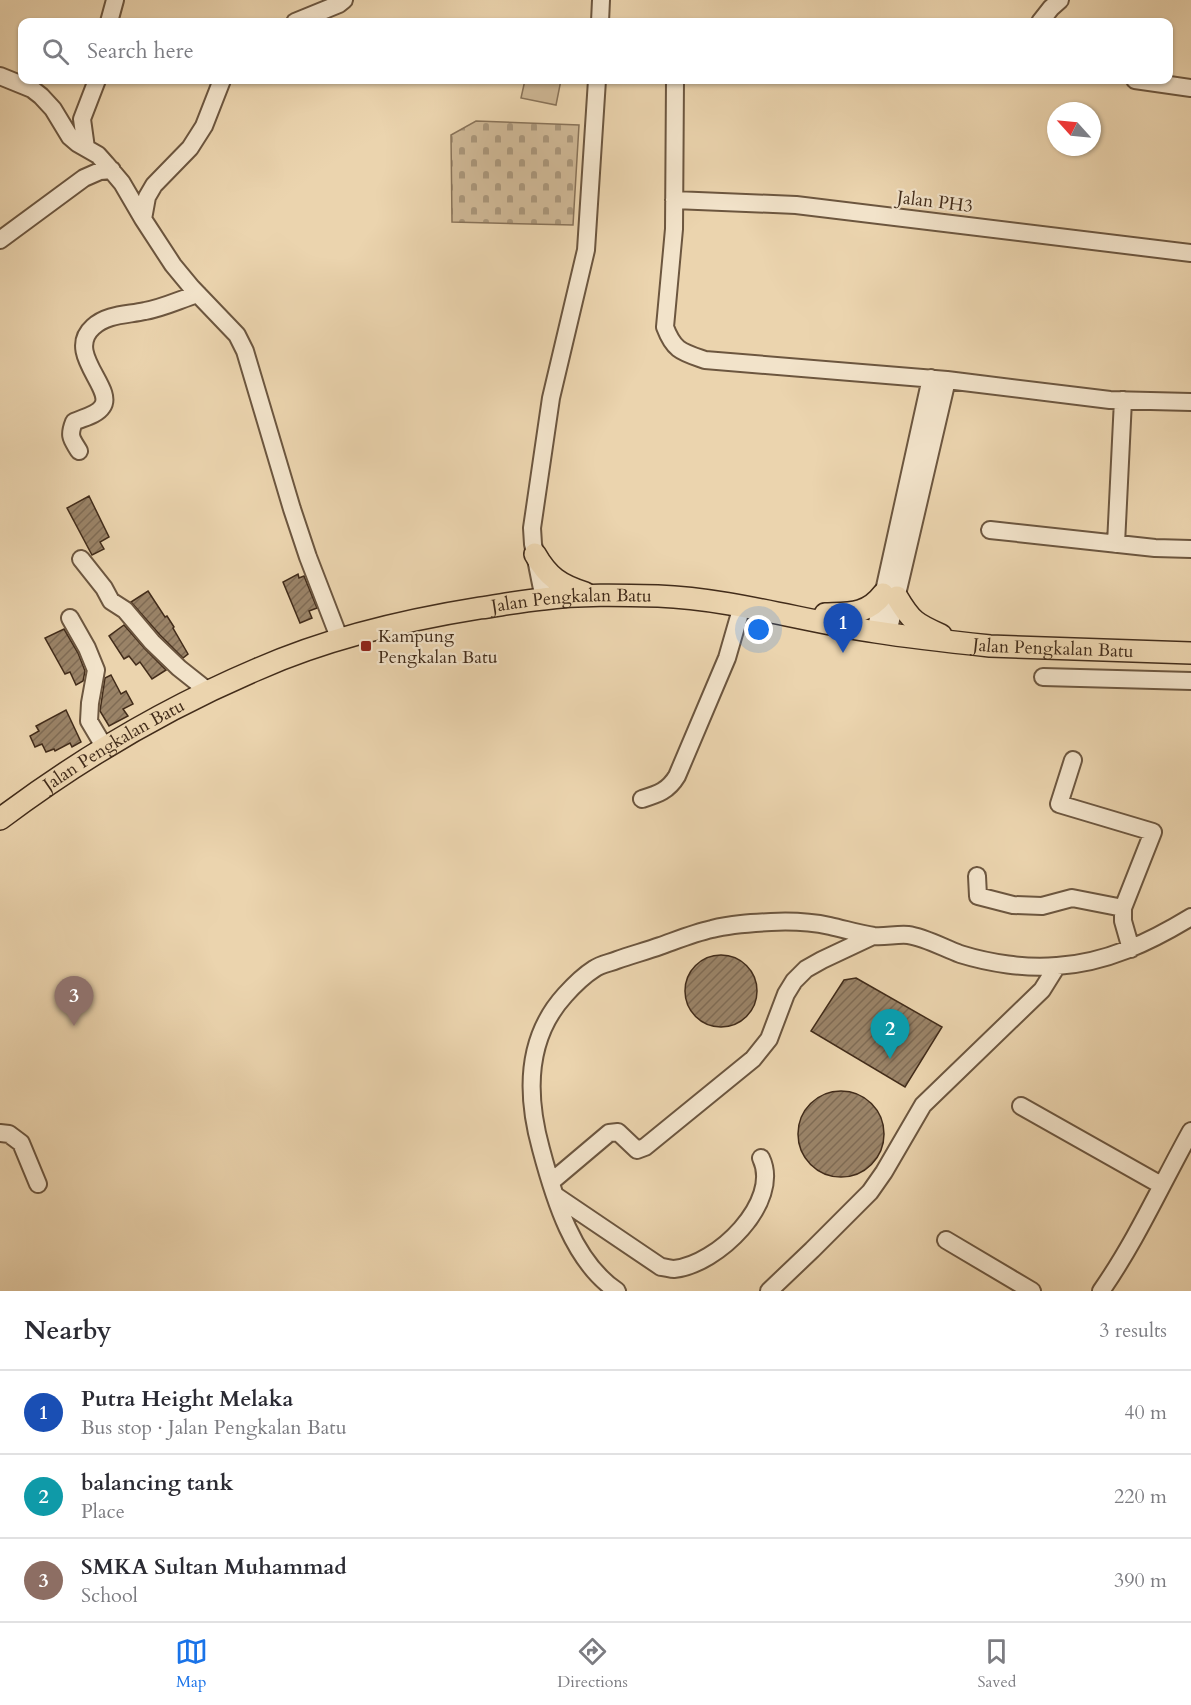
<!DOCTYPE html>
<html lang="en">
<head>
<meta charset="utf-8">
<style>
  body { margin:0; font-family:Cardo,serif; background:#f2f2f3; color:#2b2b33 }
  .compass { position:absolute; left:1047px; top:102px; width:54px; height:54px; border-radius:50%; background:#fff; box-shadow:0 2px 4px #0004; rotate:297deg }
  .you { position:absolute; left:759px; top:630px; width:21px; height:21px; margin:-15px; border:4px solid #fff; border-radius:50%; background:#1a73e8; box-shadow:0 0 0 9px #1a73e833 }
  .badge { display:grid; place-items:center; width:39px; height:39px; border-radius:50%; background:#1a73e8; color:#fff; font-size:20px; font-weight:700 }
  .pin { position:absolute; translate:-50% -50px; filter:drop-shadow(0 2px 3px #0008) }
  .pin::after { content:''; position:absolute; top:32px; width:21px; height:18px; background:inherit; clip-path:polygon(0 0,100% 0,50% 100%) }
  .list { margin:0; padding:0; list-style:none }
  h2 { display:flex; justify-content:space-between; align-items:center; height:78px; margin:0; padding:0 24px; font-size:26px }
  h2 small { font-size:20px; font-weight:400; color:#7c7c81 }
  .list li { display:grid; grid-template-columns:39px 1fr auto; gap:18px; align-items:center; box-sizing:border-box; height:84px; padding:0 24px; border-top:2px solid #e1e1e2 }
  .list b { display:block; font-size:22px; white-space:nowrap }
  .list p { margin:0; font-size:20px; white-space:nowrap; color:#7c7c81 }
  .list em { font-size:20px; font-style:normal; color:#7c7c81 }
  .icon { flex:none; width:33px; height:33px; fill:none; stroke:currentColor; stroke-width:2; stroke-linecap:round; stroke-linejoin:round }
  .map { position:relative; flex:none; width:1191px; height:1291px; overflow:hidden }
  .search { position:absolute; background:#fff; box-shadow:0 2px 4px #0004; left:18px; right:18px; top:18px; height:66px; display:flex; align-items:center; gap:15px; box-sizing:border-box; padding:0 21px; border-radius:12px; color:#7c7c81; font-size:22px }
  .sheet { height:330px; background:#fff }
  nav { display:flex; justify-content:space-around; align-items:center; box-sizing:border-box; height:84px; border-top:2px solid #e1e1e2; background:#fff; font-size:16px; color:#7c7c81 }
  nav a { display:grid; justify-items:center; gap:3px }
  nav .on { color:#1a73e8 }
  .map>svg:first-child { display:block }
</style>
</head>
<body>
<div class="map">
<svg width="1191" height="1291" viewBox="0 0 1191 1291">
  <defs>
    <pattern id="cemetery-stones" width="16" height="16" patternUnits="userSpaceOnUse" patternTransform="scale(1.5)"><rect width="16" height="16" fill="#ceb795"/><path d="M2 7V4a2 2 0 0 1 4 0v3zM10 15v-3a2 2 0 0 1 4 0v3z" fill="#a99579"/></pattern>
    <pattern id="building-hatch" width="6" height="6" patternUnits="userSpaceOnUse" patternTransform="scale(1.5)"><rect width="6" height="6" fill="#9a8367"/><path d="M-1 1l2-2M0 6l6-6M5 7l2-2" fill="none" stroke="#7f6b54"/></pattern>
  </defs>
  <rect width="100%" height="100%" fill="#ebd4ae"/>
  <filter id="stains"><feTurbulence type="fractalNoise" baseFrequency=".00333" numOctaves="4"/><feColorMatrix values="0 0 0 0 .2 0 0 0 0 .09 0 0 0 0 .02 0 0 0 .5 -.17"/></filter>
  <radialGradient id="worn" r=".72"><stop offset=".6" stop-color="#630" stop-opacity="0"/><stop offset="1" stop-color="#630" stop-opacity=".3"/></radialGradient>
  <path fill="#ceb795" stroke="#887258" stroke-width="1.5" d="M525,80H561L556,105L521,98Z"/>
  <path fill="url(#cemetery-stones)" stroke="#887258" stroke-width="1.5" d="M476,121L579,125L573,225L452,222L451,135Z"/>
  <path fill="url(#building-hatch)" stroke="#422c1a" stroke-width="1.5" d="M89,496L109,537L100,542L104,549L92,555L67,508Z
    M298,574L299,578L304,576L317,608L309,611L312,618L300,623L283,582Z
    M148,591L165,617L167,616L174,627L173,628L188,654L183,658L160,635L131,602Z
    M124,625L145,649L166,670L152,679L140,662L136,665L129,656L124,659L109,636Z
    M64,629L78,653L85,671L83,681L76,685L70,672L65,674L45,638Z
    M111,675L121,694L126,691L133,704L123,709L128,716L109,726L100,711L105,678Z
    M66,710L81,742L72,747L70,743L55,751L54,749L46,752L42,744L35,747L30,736L39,731L36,726Z
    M685 991a36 36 0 1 1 72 0a36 36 0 1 1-72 0Z
    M856,978L942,1027L905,1087L811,1031L844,980Z
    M798 1134a43 43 0 1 1 86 0a43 43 0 1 1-86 0Z"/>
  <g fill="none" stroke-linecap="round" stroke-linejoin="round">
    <g stroke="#6c563f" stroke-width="20">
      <path id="minor" d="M109,22L115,0
        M295,22L339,4L344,0
        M600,22L601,0
        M1040,22L1051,8L1060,0
        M0,76L32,89L41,96L53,109L70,137L77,143L98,155L106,164L122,183L143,219L173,265L192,288L237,335L245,351L292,509L308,557L340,640
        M675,80L674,229L665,327C674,351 682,352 705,360L947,380L1110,400L1191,402
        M1135,80L1191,88
        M86,148L82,119L97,80
        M674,200L796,205L1191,253
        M143,219L147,197L154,185L190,148L204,126L222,80
        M0,240L84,178L100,171L112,170
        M79,451C72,439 68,437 74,422C82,418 97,415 102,407C116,389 64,353 93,327C107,314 127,315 145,311C163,308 181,299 198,294
        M990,530L1155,548L1191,549
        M1116,544L1123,400
        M81,559L104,588L111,601L125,610L152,642L179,668L208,691
        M544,599L533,544L532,528L551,398L586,250L597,80
        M70,618L87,648L96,670L90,703L89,721L105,748
        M875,632L931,378
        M888,633L947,380
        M1043,677L1191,681
        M1073,760L1059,804L1153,832L1123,908V921L1131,949
        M642,799C658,794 668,791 677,776L727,658L742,606
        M977,876L978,896L1013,905L1042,906L1072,898L1123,908
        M1021,1106L1161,1185
        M0,1133L9,1134L21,1143L38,1184
        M551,1182L609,1133L618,1132L637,1150L645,1147L753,1059L769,1039L786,994L794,981L806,969L822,960L873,936
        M556,1196L661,1267C665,1267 670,1269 674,1269C717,1265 782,1202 761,1158
        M946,1240L1032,1291
        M617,1291C573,1262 554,1198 541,1149C526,1095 525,1039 565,995C574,985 583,976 594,969C601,964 610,963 617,960C631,955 646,951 660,946C677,940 694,933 712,929C731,924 751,923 771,922C790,921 811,922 830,926C844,929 859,934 874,936C885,937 897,934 908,935C924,937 944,948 960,954C989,963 1026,969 1057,966C1106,963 1150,942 1191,917
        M769,1291L812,1250L870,1192L884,1172L923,1105L1042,990L1057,966
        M1101,1291C1136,1241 1161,1185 1191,1131"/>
    </g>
    <g stroke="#422c1a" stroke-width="24">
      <g id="major">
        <path d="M535,554C548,577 560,585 585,593"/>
        <path d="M897,597C911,621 916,624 941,635"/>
        <path d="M825,614C849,613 867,615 883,594"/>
        <path id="s1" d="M0,819C80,759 166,708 258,669C328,638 405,620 480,608C501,605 522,601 543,599C580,594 620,595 658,596C732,599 803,621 876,632C914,638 952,642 990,646L1191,653"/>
      </g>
    </g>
    <use href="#minor" stroke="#f2e3ca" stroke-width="16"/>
    <use href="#major" stroke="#ebd4ae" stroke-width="21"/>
  </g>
  <rect fill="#8f2418" stroke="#f2e3ca" stroke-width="2" x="360" y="640" width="12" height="12" rx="3"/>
  <g text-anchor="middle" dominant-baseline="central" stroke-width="4.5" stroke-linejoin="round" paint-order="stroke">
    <g font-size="18" fill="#422c1a" stroke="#f2e3ca">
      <text transform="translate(935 202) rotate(7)">Jalan PH3</text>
      <text stroke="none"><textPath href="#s1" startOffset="622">Jalan Pengkalan Batu</textPath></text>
      <text stroke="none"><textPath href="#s1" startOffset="1108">Jalan Pengkalan Batu</textPath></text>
      <text stroke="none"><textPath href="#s1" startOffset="136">Jalan Pengkalan Batu</textPath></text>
    </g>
    <g font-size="18" fill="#422c1a" stroke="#f2e3ca" text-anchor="start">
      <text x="378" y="636">Kampung<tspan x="378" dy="21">Pengkalan Batu</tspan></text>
    </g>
  </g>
  <rect width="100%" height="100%" filter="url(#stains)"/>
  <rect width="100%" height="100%" fill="url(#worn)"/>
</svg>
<svg class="compass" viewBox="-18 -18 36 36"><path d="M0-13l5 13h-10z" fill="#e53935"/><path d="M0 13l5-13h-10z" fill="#7c7c81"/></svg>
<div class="you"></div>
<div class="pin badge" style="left:843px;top:653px;background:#1a4fb4">1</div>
<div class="pin badge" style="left:890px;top:1059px;background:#0f9aa8">2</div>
<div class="pin badge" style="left:74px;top:1026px;background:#8d6e63">3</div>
<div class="search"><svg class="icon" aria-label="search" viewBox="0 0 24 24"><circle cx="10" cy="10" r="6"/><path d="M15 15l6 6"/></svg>Search here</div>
</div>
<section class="sheet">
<h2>Nearby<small>3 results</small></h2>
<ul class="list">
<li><span class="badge" style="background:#1a4fb4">1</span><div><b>Putra Height Melaka</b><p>Bus stop · Jalan Pengkalan Batu</p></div><em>40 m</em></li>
<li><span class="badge" style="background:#0f9aa8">2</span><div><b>balancing tank</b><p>Place</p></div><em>220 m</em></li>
<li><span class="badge" style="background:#8d6e63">3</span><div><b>SMKA Sultan Muhammad</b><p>School</p></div><em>390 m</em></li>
</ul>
</section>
<nav>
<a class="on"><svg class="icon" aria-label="map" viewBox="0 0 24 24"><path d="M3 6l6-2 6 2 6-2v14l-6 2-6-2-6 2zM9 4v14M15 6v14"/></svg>Map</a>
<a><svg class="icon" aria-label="directions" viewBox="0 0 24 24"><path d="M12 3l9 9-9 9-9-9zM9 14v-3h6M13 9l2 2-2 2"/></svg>Directions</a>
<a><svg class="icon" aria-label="saved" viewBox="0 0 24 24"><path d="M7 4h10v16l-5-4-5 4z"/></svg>Saved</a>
</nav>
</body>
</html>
